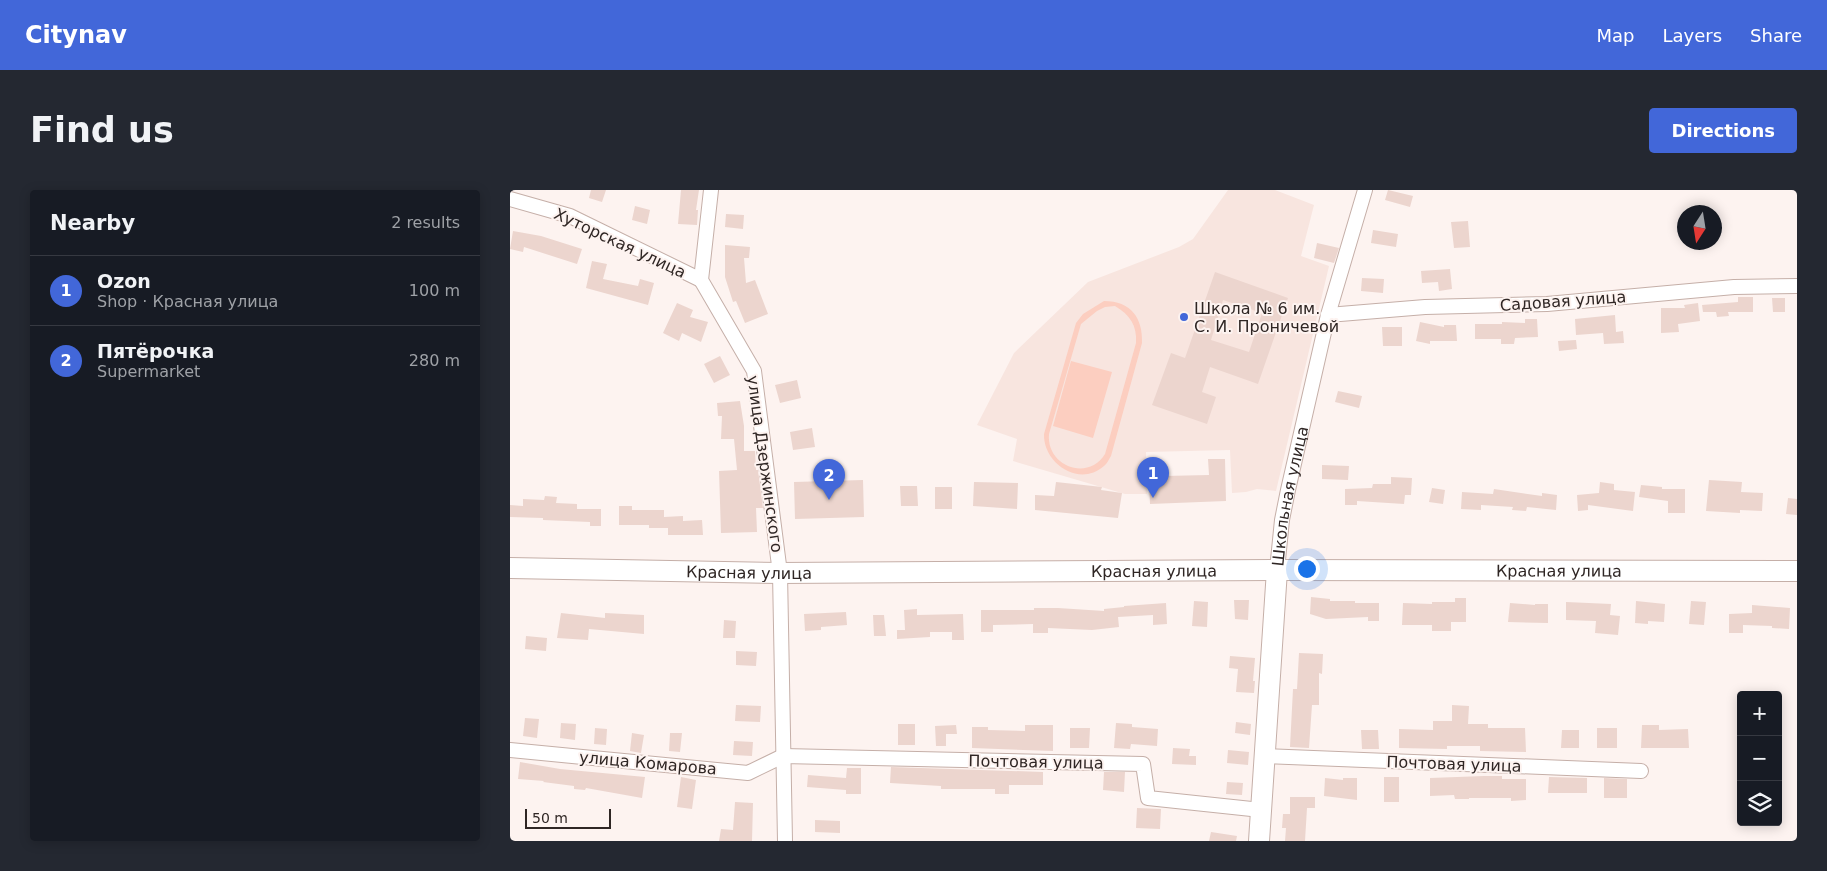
<!DOCTYPE html>
<html lang="en">
<head>
<meta charset="utf-8">
<style>
  body { margin:0; font-family:"DejaVu Sans",sans-serif; background:#242831; color:#f1f3f6 }
  .controls { position:absolute; right:15px; bottom:15px; display:grid; overflow:hidden; border-radius:5px; box-shadow:0 2px 12px #0003 }
  .controls button { width:45px; height:45px; display:grid; place-items:center; padding:0; border:0; border-bottom:1px solid #363941; background:#171b24; color:#f1f3f6; font:25px sans-serif }
  .compass { position:absolute; left:1167px; top:15px; width:45px; height:45px; border-radius:50%; background:#171b24; box-shadow:0 2px 12px #0003; rotate:192deg }
  .scale { position:absolute; left:15px; bottom:12px; width:86px; box-sizing:border-box; padding-left:5px; border:2px solid #2f2624; border-top:0; font-size:14px; line-height:18px; white-space:nowrap; color:#2f2624; -webkit-text-stroke:4px #fdf3f0; paint-order:stroke }
  .you { position:absolute; left:796px; top:378px; width:18px; height:18px; margin:-12px; border:4px solid #fff; border-radius:50%; background:#1a73e8; box-shadow:0 0 0 8px #1a73e833 }
  .badge { display:grid; place-items:center; width:32px; height:32px; border-radius:50%; background:#4267d9; color:#fff; font-size:16px; font-weight:700 }
  .pin { position:absolute; translate:-50% -41px; filter:drop-shadow(0 1px 2px #0008) }
  .pin::after { content:''; position:absolute; top:26px; width:18px; height:15px; background:inherit; clip-path:polygon(0 0,100% 0,50% 100%) }
  .list { margin:0; padding:0; list-style:none }
  h2 { display:flex; justify-content:space-between; align-items:center; height:65px; margin:0; padding:0 20px; font-size:21px }
  h2 small { font-size:16px; font-weight:400; color:#9ea1a6 }
  .list li { display:grid; grid-template-columns:32px 1fr auto; gap:15px; align-items:center; box-sizing:border-box; height:70px; padding:0 20px; border-top:1px solid #363941 }
  .list b { display:block; font-size:19px; white-space:nowrap }
  .list p { margin:0; font-size:16px; white-space:nowrap; color:#9ea1a6 }
  .list em { font-size:16px; font-style:normal; color:#9ea1a6 }
  .icon { flex:none; width:28px; height:28px; fill:none; stroke:currentColor; stroke-width:2; stroke-linecap:round; stroke-linejoin:round }
  .map { position:relative; flex:none; width:1287px; height:651px; overflow:hidden; border-radius:5px }
  header { display:flex; align-items:center; gap:30px; box-sizing:border-box; height:70px; padding:0 25px; background:#4267d9; color:#fff }
  header strong { font-size:24px }
  nav { display:flex; gap:28px; margin-inline-start:auto; font-size:18px }
  .intro { display:flex; align-items:center; justify-content:space-between; box-sizing:border-box; height:120px; padding:0 30px }
  h1 { margin:0; font-size:35px }
  .button { padding:12px 22px; border-radius:5px; background:#4267d9; color:#fff; font-size:18px; font-weight:700 }
  main { display:flex; gap:30px; padding:0 30px }
  aside { flex:1; background:#171b24; border-radius:5px; box-shadow:0 2px 12px #0003 }
  .map>svg:first-child { display:block }
</style>
</head>
<body>
<header>
<strong>Citynav</strong>
<nav><a>Map</a><a>Layers</a><a>Share</a></nav>
</header>
<div class="intro"><h1>Find us</h1><a class="button">Directions</a></div>
<main>
<aside>
<h2>Nearby<small>2 results</small></h2>
<ul class="list">
<li><span class="badge">1</span><div><b>Ozon</b><p>Shop · Красная улица</p></div><em>100 m</em></li>
<li><span class="badge">2</span><div><b>Пятёрочка</b><p>Supermarket</p></div><em>280 m</em></li>
</ul>
</aside>
<div class="map">
<svg width="1287" height="651" viewBox="0 0 1287 651">
  <rect width="100%" height="100%" fill="#fdf3f0"/>
  <path fill="#f8e5df" d="M718,0H765L804,15L791,66L819,76L766,301L747,299L736,302L722,303L720,260L636,262L637,304H615L503,271L507,249L467,235L504,163L578,92L669,57L683,49Z"/>
  <path fill="#fccec0" fill-rule="evenodd" d="M594,111C621,111 633,128 632,153L601,266C599,269 597,274 594,276C569,298 533,273 534,244L566,133L573,124ZM605,116C620,125 627,135 626,153L595,264C578,292 536,276 539,244L571,134L587,121L595,117Z
    M561,171L602,182L583,248L543,236Z"/>
  <path fill="#ecd5ce" fill-rule="evenodd" d="M81,0H96L92,12L79,8Z
    M171,0H189L186,20H188L187,35L168,34Z
    M878,0L903,6L900,17L875,10Z
    M125,16L140,20L137,34L122,30Z
    M216,24L234,25L233,39L215,37Z
    M958,31L960,57L944,58L941,32Z
    M863,40L888,44L886,57L861,53Z
    M3,41L31,46L72,59L67,74L14,57L13,62L0,59Z
    M807,53L829,58L824,73L804,68Z
    M215,55L240,57L239,68H234L236,93L245,90L258,124L235,133L226,111L223,112L215,87Z
    M82,71L97,74L93,89L128,96L130,89L144,93L138,115L76,98Z
    M940,79L942,99L929,101L928,92L912,93L911,81Z
    M705,82L778,108L748,194L700,177L692,202L706,207L697,234L642,215L661,163L675,168ZM713,110L752,123L739,162L701,150Z
    M852,88L874,89L873,103L851,101Z
    M1228,107H1243V122H1218L1219,126L1207,127L1206,122H1193L1192,115L1228,112Z
    M1262,108H1275V122H1263Z
    M167,113L183,120L180,127L198,132L191,152L172,143L169,151L153,143Z
    M1188,113L1190,131L1168,134L1169,142L1151,143V118H1175L1174,115Z
    M1105,125L1106,142L1113,141L1114,153L1094,154L1093,143L1066,145L1065,129Z
    M1015,129H1027L1028,147L1005,148L1004,154H991V149H965V134H992V132L1015,133Z
    M910,132L934,137V135H946L947,151H920V154L906,151Z
    M872,137H892V156H873Z
    M1066,150L1067,159L1049,161L1048,151Z
    M210,166L220,185L204,193L194,174Z
    M287,190L291,208L270,213L265,195Z
    M828,201L852,206L849,218L825,212Z
    M230,211L234,236V261H245L246,280H248L253,318H246L247,342L211,343L209,281L227,280L224,249H211L212,226H208L207,213Z
    M302,238L305,257L283,260L280,242Z
    M698,269H715L716,311L640,314L638,271H654V286L699,285Z
    M812,275L839,276L838,290L812,289Z
    M881,287L902,288L901,305H895L894,314L847,311V315H835V299L862,298L863,294H881Z
    M353,290L354,327L285,329L284,292Z
    M1199,290L1232,292L1231,302L1253,303L1252,321L1230,320V323L1196,321Z
    M464,292L508,293L507,319L463,316Z
    M546,292L592,297L591,300L612,303L608,328L525,320V305L544,306Z
    M1090,292L1104,294V300L1125,302L1123,321L1078,315V320L1068,321L1067,305L1089,303Z
    M1131,295L1152,297V299H1175V323H1158V311L1129,307Z
    M390,296H407L408,316H391Z
    M425,297H442V319H425Z
    M922,298L935,300L933,314L919,312Z
    M984,299L1032,306V303L1047,305L1046,320L1017,317L1016,321L1002,320L1003,317L971,315V320L951,319L952,302L983,304Z
    M35,306L47,307L46,313L67,314V319H91V336H80V332L33,330V328L0,327V315L13,316V309L34,310Z
    M1278,308L1287,309V325L1276,324Z
    M109,316H122V320H154V327L173,326V331L192,330L193,345H158V338H139V335H109Z
    M801,407L820,409V411H845V413H869V431H858V427L816,429L800,424Z
    M945,408H956V432H941V441H922V435H892L893,413L922,414V412H945Z
    M724,410H739L738,430L725,429Z
    M684,411L698,412L697,437L682,436Z
    M1126,411L1155,414L1154,432L1138,431V434L1125,433Z
    M1181,411L1196,412L1194,435L1179,434Z
    M1056,412L1101,414L1100,425L1110,426L1108,445L1085,443L1086,431L1056,430Z
    M656,413L657,434L643,435V425L608,427L609,437L582,440L538,438V443H523V434L483,435V442H471V420H524V418H548L594,421V419L614,417V416Z
    M1000,413L1025,415V414H1038V433L998,432Z
    M1242,415L1280,418L1279,439L1262,438V436L1233,435V443H1219V424L1242,423Z
    M407,419V425L453,424L454,450H442V442H420V447L387,449V440H395L394,420Z
    M336,422L337,435L311,437V440L295,441L294,424Z
    M51,423L95,428V423L134,425V444L79,439L78,450L47,448Z
    M363,425H374L376,446H364Z
    M214,430L226,431L225,448H213Z
    M16,446L37,448L36,461L15,459Z
    M226,461L247,462L246,476L226,475Z
    M789,463L813,464L812,484L809,483V515H802L799,558L780,557L783,499H787Z
    M720,466L745,468L743,491H745L744,503L726,502L728,479L719,478Z
    M226,515L251,516L250,532L225,531Z
    M942,515L959,516L958,534H978V538H1015L1016,562L970,561V556H937V559L889,558V539L923,540V531H942Z
    M15,528L29,529L27,548L13,546Z
    M726,532L741,534L740,545L725,543Z
    M51,533L66,534L65,550L50,548Z
    M606,533L622,534V537L648,539L647,556L621,554L620,559L604,558Z
    M388,534H405V555H388Z
    M446,535L447,544H436V556H426L425,536Z
    M515,535H543V561L462,558V537H478V540L515,541Z
    M1132,535H1149V540L1178,539L1179,558H1131Z
    M85,538L97,539L96,555L84,554Z
    M560,538H580L579,558H560Z
    M1087,538H1107V558H1087Z
    M851,540H868L869,559H852Z
    M1052,540H1069V558H1051Z
    M122,543L134,545L131,563L120,561Z
    M160,543H172L170,562L159,561Z
    M224,551L243,552L242,566L223,565Z
    M663,558L680,559L679,566H686V575L662,574Z
    M718,560L739,562L738,575L717,573Z
    M10,572L50,579L135,587L132,608L76,598L75,600L64,599V596L33,592L34,591L8,589Z
    M381,577L533,582V595H499V604H485V599H431V596L380,593Z
    M337,578H351V604H336V600L297,597L298,585L336,588Z
    M594,582H615L614,602L593,600Z
    M974,586H992V589H1016V610L1001,611V608H959V609H945L944,605L920,606V588Z
    M171,587L186,590L182,619L167,617Z
    M874,587H889V612H874Z
    M1039,587L1077,588V603H1038Z
    M815,588L833,590V588H847V610L814,606Z
    M1094,588L1117,589V608H1094Z
    M717,592L733,593L732,605L716,604Z
    M780,607H805V618H797L795,651H775L776,638H772L773,624H780Z
    M225,612L243,613L242,651H209L211,639L223,640Z
    M627,618L651,619L650,639L626,638Z
    M305,630L330,631V643L305,642Z
    M701,642L727,646L726,651H699Z"/>
  <g fill="none" stroke-linecap="round" stroke-linejoin="round">
    <g stroke="#c5afa8" stroke-width="16">
      <g id="street">
        <path d="M201,0L191,90L244,181L270,383L275,651"/>
        <path d="M0,9L60,26L191,90"/>
        <path d="M818,125L915,117L1037,114L1224,97L1287,96"/>
        <path id="s1" d="M767,380L772,330L778,300L818,125L855,0"/>
        <path d="M0,560L238,583L273,566L633,574L638,608L751,620"/>
        <path d="M756,566L1131,581"/>
      </g>
    </g>
    <g stroke="#c5afa8" stroke-width="22">
      <g id="secondary">
        <path id="s2" d="M0,378L270,383L767,380L1287,381"/>
        <path d="M749,651L767,380"/>
      </g>
    </g>
    <use href="#street" stroke="#fff" stroke-width="14"/>
    <use href="#secondary" stroke="#fff" stroke-width="20"/>
  </g>
  <circle fill="#4267d9" stroke="#fdf3f0" stroke-width="2" cx="674" cy="127" r="5"/>
  <g text-anchor="middle" dominant-baseline="central" stroke-width="4" stroke-linejoin="round" paint-order="stroke">
    <g font-size="16" fill="#2f2624" stroke="#fdf3f0">
      <text transform="translate(110 53) rotate(25)">Хуторская улица</text>
      <text transform="translate(1053 111) rotate(-4)">Садовая улица</text>
      <text transform="translate(255 274) rotate(82)">улица Дзержинского</text>
      <text stroke="none"><textPath href="#s1" startOffset="75">Школьная улица</textPath></text>
      <text stroke="none"><textPath href="#s2" startOffset="1049">Красная улица</textPath></text>
      <text stroke="none"><textPath href="#s2" startOffset="644">Красная улица</textPath></text>
      <text stroke="none"><textPath href="#s2" startOffset="239">Красная улица</textPath></text>
      <text transform="translate(526 572) rotate(1)">Почтовая улица</text>
      <text transform="translate(138 573) rotate(5)">улица Комарова</text>
      <text transform="translate(944 574) rotate(2)">Почтовая улица</text>
    </g>
    <g font-size="16" fill="#2f2624" stroke="#fdf3f0" text-anchor="start">
      <text x="684" y="118">Школа № 6 им.<tspan x="684" dy="18">С. И. Проничевой</tspan></text>
    </g>
  </g>
</svg>
<div class="controls">
<button>+</button>
<button>−</button>
<button><svg class="icon" aria-label="layers" viewBox="0 0 24 24"><path d="M12 4l9 5-9 5-9-5zM3 14l9 5 9-5"/></svg></button>
</div>
<svg class="compass" viewBox="-18 -18 36 36"><path d="M0-13l5 13h-10z" fill="#e53935"/><path d="M0 13l5-13h-10z" fill="#9ea1a6"/></svg>
<div class="scale">50 m</div>
<div class="you"></div>
<div class="pin badge" style="left:643px;top:308px">1</div>
<div class="pin badge" style="left:319px;top:310px">2</div>
</div>
</main>
</body>
</html>
